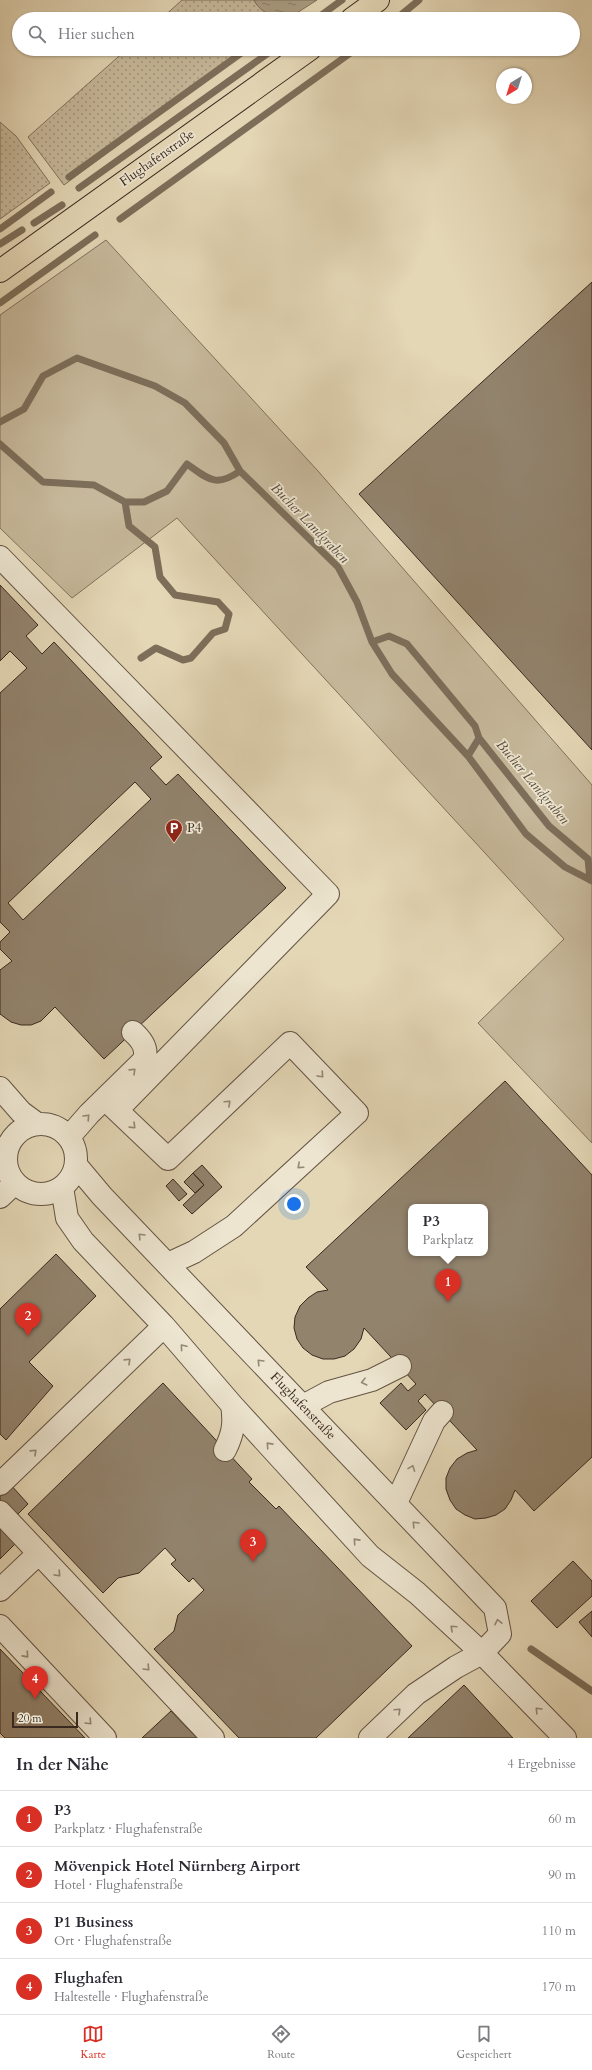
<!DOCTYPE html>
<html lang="de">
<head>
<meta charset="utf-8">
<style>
  body { margin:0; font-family:Cardo,serif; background:#f2f2f3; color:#2b2b33 }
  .compass { position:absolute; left:496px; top:68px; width:36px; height:36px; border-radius:50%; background:#fff; box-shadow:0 1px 3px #0004; rotate:218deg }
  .scale { position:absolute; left:12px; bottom:10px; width:66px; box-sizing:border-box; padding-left:4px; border:2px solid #39291e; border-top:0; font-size:11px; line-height:14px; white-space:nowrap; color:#39291e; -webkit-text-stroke:3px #ede5d0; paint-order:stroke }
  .you { position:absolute; left:294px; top:1204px; width:14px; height:14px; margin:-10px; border:3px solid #fff; border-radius:50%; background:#1a73e8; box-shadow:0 0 0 6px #1a73e833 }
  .badge { display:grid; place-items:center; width:26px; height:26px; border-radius:50%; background:#d93025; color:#fff; font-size:13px; font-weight:700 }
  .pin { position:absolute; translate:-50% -33px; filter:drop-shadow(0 1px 2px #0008) }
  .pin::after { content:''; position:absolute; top:21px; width:14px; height:12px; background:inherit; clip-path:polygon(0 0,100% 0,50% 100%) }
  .popup { position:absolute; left:408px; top:1204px; width:80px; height:52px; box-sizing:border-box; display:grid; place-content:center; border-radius:8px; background:#fff; filter:drop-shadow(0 1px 3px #0005); font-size:13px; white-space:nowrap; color:#7c7c81 }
  .popup b { font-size:15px; color:#2b2b33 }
  .popup::after { content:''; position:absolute; left:50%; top:100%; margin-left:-8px; border:8px solid transparent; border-top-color:#fff }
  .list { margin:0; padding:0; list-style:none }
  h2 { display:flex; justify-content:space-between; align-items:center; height:52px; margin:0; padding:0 16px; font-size:17px }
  h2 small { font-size:13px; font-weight:400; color:#7c7c81 }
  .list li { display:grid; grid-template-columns:26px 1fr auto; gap:12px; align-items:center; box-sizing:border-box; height:56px; padding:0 16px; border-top:1px solid #e1e1e2 }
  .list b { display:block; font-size:15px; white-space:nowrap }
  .list p { margin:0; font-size:13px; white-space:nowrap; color:#7c7c81 }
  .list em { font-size:13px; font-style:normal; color:#7c7c81 }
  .icon { flex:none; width:22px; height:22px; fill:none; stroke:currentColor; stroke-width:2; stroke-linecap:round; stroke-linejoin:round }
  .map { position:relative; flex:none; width:592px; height:1738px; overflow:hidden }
  .search { position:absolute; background:#fff; box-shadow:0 1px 3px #0004; left:12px; right:12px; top:12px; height:44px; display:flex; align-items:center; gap:10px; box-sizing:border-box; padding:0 14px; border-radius:22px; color:#7c7c81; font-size:15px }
  .sheet { height:276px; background:#fff }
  nav { display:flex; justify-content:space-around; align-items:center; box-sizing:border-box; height:56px; border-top:1px solid #e1e1e2; background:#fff; font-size:11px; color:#7c7c81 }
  nav a { display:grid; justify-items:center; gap:2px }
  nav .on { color:#d93025 }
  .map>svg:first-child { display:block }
</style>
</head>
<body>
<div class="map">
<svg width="592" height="1738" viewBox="0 0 592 1738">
  <defs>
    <pattern id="grass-dots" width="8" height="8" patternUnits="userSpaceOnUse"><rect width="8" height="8" fill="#c7b99c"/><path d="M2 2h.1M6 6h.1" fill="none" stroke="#a3967f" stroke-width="1.8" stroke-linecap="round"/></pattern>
    <pattern id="water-ripples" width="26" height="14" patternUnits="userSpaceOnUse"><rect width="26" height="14" fill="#aa9c82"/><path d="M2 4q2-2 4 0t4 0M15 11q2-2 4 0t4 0" fill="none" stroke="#8b7f6a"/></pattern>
  </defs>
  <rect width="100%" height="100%" fill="#e4d7b6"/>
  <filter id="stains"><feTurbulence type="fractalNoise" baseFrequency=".005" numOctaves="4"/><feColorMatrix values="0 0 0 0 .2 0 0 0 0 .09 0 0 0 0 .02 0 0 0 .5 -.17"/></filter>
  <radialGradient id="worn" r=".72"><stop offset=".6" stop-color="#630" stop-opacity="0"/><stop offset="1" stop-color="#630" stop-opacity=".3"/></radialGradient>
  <path fill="url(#grass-dots)" stroke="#80715d" d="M182,0H254C261,14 275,16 289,18L161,19Z
    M127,49H248L64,185L28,137Z
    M0,122L16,136L50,183L0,219Z"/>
  <path fill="#c7b99c" stroke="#80715d" d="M106,240L318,471L592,785V1143L478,1023L564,939L177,518L72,598L0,528V315Z"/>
  <path fill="url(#water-ripples)" stroke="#7d6e5a" d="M254,0H317L289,18C275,17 261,14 254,0Z"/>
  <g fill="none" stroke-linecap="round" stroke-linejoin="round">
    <path stroke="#7d6e5a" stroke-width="7" d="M272,19L273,16
      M316,19L342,0
      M396,19L419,0
      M69,177L247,49
      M79,188L274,49
      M120,219L356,49
      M34,223L62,205
      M0,229L51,192
      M0,244L22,230
      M0,303L95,235
      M0,422L24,409L43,376L77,358L155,386L185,403L224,443L240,471
      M0,444L43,482L94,485L125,502H144L167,491L187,464C208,479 216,488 240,471L338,567L357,602L372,642L392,674L468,756L526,834L565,867L592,881
      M125,502L129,526L155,547L160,577L175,595L218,602L229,614L225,629L213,633L191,658L183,660L156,648L141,658
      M372,642L389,636L407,644L475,726L479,738L468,756
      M479,738L549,826L588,859L590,880
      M531,1649L592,1691"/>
  </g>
  <path fill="#92836d" stroke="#39291e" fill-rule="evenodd" d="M592,282V750L359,494Z
    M0,585L38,625L26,636L42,654L54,642L162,757L150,768L166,785L178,774L286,888L104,1059L55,1007L41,1021L31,1025H21L11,1022L0,1014V970L12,961L0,949V942L10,932L0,922V693L27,668L10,651L0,661ZM135,782L151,799L23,920L8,903Z
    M505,1081L592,1175V1457L534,1511L515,1490L511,1500L505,1509L496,1515L486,1518L475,1519L465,1515L456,1509L450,1500L446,1489V1478L450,1468L457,1459L467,1453L477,1450L425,1394L418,1401L426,1410L406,1430L380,1403L401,1383L408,1391L416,1384L364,1328L361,1339L354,1349L345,1356L334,1359H323L312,1355L303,1348L297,1339L294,1328L295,1317L300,1306L308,1298L317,1292L328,1290L306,1267ZM411,1207H485V1253H411Z
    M202,1165L222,1187L192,1214L183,1205L204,1185L193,1173Z
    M193,1173L204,1185L195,1193L184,1182Z
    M173,1179L187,1194L179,1201L166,1186Z
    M56,1254L96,1296L29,1362L53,1386L6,1440L0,1434V1309Z
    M163,1383L252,1479L249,1482L276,1509L279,1506L412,1646L316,1738H239L154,1649L174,1631L178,1615L204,1590L193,1578L189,1582L171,1564L176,1560L165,1548L139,1573L118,1578L103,1593L28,1514Z
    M10,1484L28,1504L4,1528L17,1542L0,1559V1493Z
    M573,1561L592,1581V1596L557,1628L531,1601Z
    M592,1611V1637L579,1622Z
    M0,1649L85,1738H5L0,1733Z
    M464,1685L513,1738H408Z
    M171,1711L197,1738H142Z"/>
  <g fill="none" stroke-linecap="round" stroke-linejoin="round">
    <g stroke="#645444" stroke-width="24">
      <path id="minor" d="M0,557L328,894L117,1110
        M0,1088L21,1112L36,1123
        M105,1099L168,1159L290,1043L357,1113L234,1226L194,1252L168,1264
        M6 1159a35 35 0 1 1 70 0a35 35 0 1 1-70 0Z
        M69,1137L89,1114L143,1061C149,1050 142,1040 133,1032
        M76,1165L102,1196L495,1608L500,1634L482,1653L456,1667L416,1694L370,1738
        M62,1187L67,1218L83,1241L164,1326L232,1405L370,1556L417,1593L482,1653L565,1738
        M0,1197L15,1183
        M303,1406L329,1392L372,1380L400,1366
        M225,1450C233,1434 235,1423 232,1405
        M0,1484L164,1326
        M396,1503L434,1421L442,1412
        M0,1512L213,1738
        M0,1590L39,1553
        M0,1626L105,1738"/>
    </g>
    <g stroke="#39291e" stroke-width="24">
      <path id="major" d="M352,19L378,0
        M0,271L310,49"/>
    </g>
    <use href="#minor" stroke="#ede5d0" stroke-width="22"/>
    <use href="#major" stroke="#e4d7b6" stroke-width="22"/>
  </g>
  <defs><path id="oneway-chevron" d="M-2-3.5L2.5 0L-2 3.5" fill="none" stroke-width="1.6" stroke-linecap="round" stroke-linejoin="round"/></defs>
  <g stroke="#938777">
    <use href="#oneway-chevron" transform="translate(133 1071) rotate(-44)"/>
    <use href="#oneway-chevron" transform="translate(321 1075) rotate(47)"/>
    <use href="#oneway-chevron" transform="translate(228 1103) rotate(-43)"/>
    <use href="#oneway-chevron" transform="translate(87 1117) rotate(-47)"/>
    <use href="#oneway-chevron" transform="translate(133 1126) rotate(44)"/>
    <use href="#oneway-chevron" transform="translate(300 1166) rotate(138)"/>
    <use href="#oneway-chevron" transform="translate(141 1236) rotate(-134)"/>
    <use href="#oneway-chevron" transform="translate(183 1347) rotate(-130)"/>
    <use href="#oneway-chevron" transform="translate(128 1361) rotate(-44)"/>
    <use href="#oneway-chevron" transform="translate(260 1362) rotate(-134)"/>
    <use href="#oneway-chevron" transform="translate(364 1382) rotate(166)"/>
    <use href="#oneway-chevron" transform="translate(269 1445) rotate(-132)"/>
    <use href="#oneway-chevron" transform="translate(34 1452) rotate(-44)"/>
    <use href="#oneway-chevron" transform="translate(412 1468) rotate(-69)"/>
    <use href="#oneway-chevron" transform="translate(415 1524) rotate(-133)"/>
    <use href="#oneway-chevron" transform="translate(356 1541) rotate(-132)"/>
    <use href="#oneway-chevron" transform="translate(58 1574) rotate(47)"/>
    <use href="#oneway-chevron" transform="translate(498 1622) rotate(-102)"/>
    <use href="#oneway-chevron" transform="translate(453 1628) rotate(-137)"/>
    <use href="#oneway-chevron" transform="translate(26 1655) rotate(48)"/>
    <use href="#oneway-chevron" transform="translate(147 1668) rotate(46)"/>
    <use href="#oneway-chevron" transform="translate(538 1710) rotate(-134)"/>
    <use href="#oneway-chevron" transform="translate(398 1711) rotate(-43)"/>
    <use href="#oneway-chevron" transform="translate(89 1722) rotate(46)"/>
  </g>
  <defs>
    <g id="parking-pin" transform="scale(0.9)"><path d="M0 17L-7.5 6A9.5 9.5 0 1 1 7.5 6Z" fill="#8f2418" stroke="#ede5d0"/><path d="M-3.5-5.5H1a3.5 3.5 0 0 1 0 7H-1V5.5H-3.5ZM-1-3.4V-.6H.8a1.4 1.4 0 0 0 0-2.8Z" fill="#fff"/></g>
  </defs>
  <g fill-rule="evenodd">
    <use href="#parking-pin" x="174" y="828"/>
  </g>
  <g text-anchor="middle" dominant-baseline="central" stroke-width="3.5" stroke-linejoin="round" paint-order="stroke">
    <g font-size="13" fill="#39291e" stroke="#ede5d0">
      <text transform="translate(157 158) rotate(-35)">Flughafenstraße</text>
      <text transform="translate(303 1406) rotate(46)">Flughafenstraße</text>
    </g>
    <g font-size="13" fill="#39291e" stroke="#ede5d0" text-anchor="start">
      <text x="187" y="828">P4</text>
    </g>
    <g font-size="14" font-style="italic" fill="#5b4c3c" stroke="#ede5d0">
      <text transform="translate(310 523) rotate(46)">Bucher Landgraben</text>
      <text transform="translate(533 782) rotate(50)">Bucher Landgraben</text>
    </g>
  </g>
  <rect width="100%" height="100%" filter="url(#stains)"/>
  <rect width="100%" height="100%" fill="url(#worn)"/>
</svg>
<svg class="compass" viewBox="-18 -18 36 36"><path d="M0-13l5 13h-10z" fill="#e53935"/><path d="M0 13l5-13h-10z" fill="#7c7c81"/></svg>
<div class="scale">20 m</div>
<div class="you"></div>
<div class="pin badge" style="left:448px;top:1302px">1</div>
<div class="popup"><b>P3</b>Parkplatz</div>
<div class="pin badge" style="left:28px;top:1336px">2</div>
<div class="pin badge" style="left:253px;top:1562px">3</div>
<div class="pin badge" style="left:35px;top:1699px">4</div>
<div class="search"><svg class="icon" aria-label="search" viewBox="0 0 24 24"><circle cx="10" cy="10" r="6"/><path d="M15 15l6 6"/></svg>Hier suchen</div>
</div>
<section class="sheet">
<h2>In der Nähe<small>4 Ergebnisse</small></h2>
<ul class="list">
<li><span class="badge">1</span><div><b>P3</b><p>Parkplatz · Flughafenstraße</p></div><em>60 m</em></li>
<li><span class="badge">2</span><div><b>Mövenpick Hotel Nürnberg Airport</b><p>Hotel · Flughafenstraße</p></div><em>90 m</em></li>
<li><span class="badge">3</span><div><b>P1 Business</b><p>Ort · Flughafenstraße</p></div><em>110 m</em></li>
<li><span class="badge">4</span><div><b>Flughafen</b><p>Haltestelle · Flughafenstraße</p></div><em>170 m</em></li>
</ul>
</section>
<nav>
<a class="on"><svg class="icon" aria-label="map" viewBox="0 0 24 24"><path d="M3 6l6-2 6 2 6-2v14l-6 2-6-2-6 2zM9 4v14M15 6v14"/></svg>Karte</a>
<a><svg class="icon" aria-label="directions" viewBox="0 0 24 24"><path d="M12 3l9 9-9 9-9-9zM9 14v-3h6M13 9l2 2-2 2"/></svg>Route</a>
<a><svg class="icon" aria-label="saved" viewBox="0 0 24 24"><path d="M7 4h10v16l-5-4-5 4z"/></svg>Gespeichert</a>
</nav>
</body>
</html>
